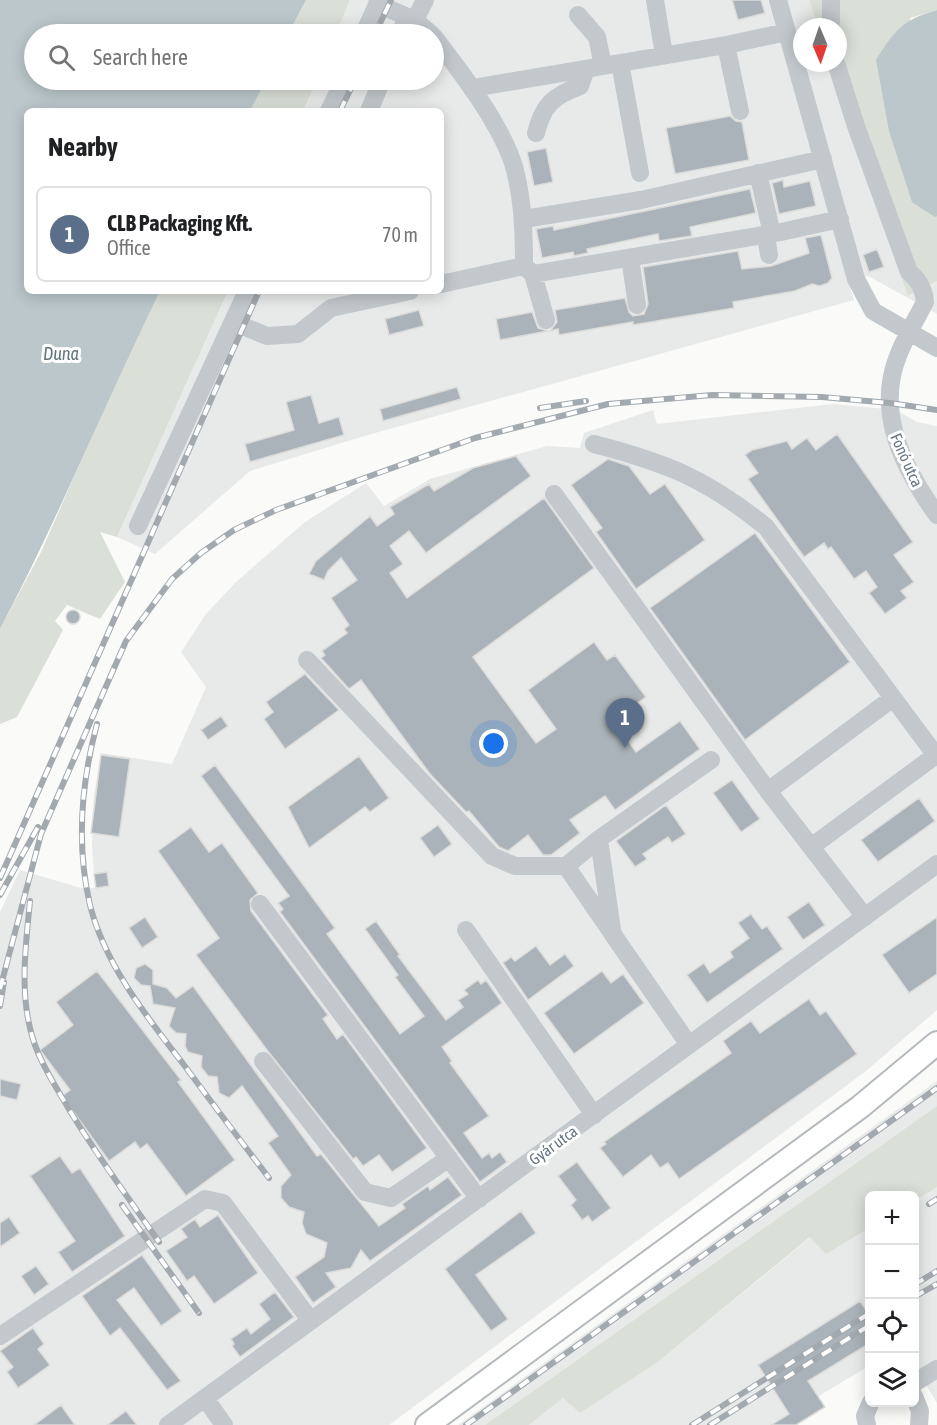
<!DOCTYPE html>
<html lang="en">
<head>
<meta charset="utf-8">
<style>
  body { margin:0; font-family:"Asap Condensed",sans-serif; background:#f2f2f2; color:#202124 }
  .controls { position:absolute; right:18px; bottom:18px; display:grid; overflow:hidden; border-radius:9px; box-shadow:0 3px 15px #0003 }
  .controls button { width:54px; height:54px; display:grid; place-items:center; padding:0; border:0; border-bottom:2px solid #e0e0e0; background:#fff; color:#202124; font:30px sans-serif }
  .compass { position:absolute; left:793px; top:18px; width:54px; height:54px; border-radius:50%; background:#fff; box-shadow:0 3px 15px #0003; rotate:178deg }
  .you { position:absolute; left:494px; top:744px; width:21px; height:21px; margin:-15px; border:4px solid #fff; border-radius:50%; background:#1a73e8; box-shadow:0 0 0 9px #1a73e833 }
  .badge { display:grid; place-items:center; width:39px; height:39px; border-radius:50%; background:#e4572e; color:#fff; font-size:20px; font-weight:700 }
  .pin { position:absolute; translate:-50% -50px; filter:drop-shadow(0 2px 3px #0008) }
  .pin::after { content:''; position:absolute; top:32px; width:21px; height:18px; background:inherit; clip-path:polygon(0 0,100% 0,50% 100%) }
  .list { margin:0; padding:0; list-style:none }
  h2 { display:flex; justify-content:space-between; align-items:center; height:78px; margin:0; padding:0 24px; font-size:26px }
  h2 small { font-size:20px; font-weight:400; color:#757577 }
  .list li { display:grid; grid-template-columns:39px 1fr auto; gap:18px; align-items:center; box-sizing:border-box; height:96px; margin:0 12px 12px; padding:0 12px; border:2px solid #e0e0e0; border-radius:9px }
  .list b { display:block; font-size:22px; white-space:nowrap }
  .list p { margin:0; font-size:20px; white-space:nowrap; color:#757577 }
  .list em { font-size:20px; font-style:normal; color:#757577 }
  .icon { flex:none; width:33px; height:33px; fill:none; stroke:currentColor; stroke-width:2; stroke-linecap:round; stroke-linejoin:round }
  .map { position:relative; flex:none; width:937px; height:1425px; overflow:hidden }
  .search { position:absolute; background:#fff; box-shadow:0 3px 15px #0003; left:24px; top:24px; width:420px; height:66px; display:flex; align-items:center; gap:15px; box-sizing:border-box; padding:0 21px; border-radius:33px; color:#757577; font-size:22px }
  .panel { position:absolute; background:#fff; box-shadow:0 3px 15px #0003; left:24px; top:108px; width:420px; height:186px; border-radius:9px }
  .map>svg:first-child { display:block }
</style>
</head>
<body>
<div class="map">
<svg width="937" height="1425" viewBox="0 0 937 1425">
  <rect width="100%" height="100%" fill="#fafaf8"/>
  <path fill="#e8e9e9" d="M350,0H809L818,27H802V63H830L909,296L937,281V314L868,276L848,281L854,300L361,437L250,471L155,554L117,537L228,291H441V111H303L317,80H434V34H336Z
    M833,404L896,410L917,422L937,426V1010L866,1071L389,1425H0V912L20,870L81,888H95L92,846L94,795L101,753L172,764L206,687L181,652L206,614L236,582L305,522L366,483L384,506L430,479L547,446L580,448L584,433L653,410L657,424Z
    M937,1081V1106L485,1425H458Z
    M937,1187V1403L915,1366V1201Z
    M869,1228V1366L770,1425H529L563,1398L581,1412L658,1362L811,1237L826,1253Z"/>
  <path fill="#dadfd7" d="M306,0H350L336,34H288Z
    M809,0H937V10L910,18L937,216V281L908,296L830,63H838V27H818Z
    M266,80H317L303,111H250Z
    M160,291H228L117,537L100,532L125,582L100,619L67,605L55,621L63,630L17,717L0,724V629L41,552L122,368Z
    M937,1106V1187L915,1201L914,1196H870L869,1228L826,1254L810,1237L658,1362L580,1413L563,1398L529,1425H485Z"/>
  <path fill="#bbc7cb" d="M0,0H306L288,34H34V80H266L250,111H27V291H160C105,403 58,519 0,629Z
    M937,10V216L935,217L912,202L889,131L876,60C895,30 902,20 937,10Z"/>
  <path fill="#aab3b9" stroke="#dcdcda" stroke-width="1.5" d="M732,0H761L765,13L738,20Z
    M730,116L736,121L742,122L749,160L675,174L666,128Z
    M546,148L553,182L534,186L527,152Z
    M783,180L784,187L810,181L816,206L779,214L772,183Z
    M750,189L756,213L690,227L692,236L659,241L658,234L587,249L588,253L574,256L573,252L542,258L536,229L553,226L554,230Z
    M821,235L832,278L828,283L820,286L812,284L795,291L733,302L734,308L633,325V322L559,335L558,329L550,331L557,322L555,310L625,298L629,312L633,316L644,314L648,304L643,267L738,251L742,269L771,266L809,253L805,238Z
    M877,249L884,267L869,272L863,255Z
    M419,310L424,326L389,335L385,319Z
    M532,312L538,328L548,331L500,340L496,319Z
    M457,387L461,399L383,421L380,409Z
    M311,395L319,423L339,417L344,435L250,462L245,444L294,430L286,402Z
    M837,434L913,542L894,555L914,582L901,591L907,598L885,614L869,593L877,587L866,571L854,579L831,547L828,549L824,543L804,557L748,479L758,473L745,455L752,450L787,441L792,449L807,438L816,450Z
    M516,456L531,476L426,553L409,531L390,546L403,564L390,573L407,598L544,498L594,568L473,657L536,743L556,729L528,690L594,642L607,660L615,655L646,697L613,720L636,752L680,721L700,749L615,810L605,796L570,820L580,833L551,855H543L528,835L508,851L499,847L469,811L466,812L430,774L361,680L349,689L321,658L325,655L322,651L347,633L344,629L349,625L331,598L357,580L341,558L328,571L324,580L309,574L316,561L370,516L377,526L394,514L390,507L429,484L434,491L473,468Z
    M608,459L629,466L650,494L665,484L705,540L636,589L596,532L602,528L571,485Z
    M755,533L850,662L745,740L650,608Z
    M66 617a7 7 0 1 1 14 0a7 7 0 1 1-14 0Z
    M305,674L339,710L285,749L264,719L273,712L266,702Z
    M221,716L228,726L208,740L201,730Z
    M101,755L130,759L119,837L91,833Z
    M359,756L389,798L370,812L365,807L309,848L288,807Z
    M215,765L335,928L327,934L400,1034L424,1016L395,977L398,975L365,929L376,921L400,955L398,956L446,1020L463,1007L458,1000L468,994L464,990L478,980L481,984L486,980L502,1003L442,1047L452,1061L450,1063L489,1116L464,1133L482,1158L489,1153L492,1158L500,1152L507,1162L480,1182L280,912L283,909L278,903L289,896L201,776Z
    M732,780L760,819L741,832L713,793Z
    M919,798L935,821L878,862L861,840Z
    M666,805L686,834L672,843L668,837L643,854L647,859L635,867L616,841Z
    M438,825L452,844L434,857L420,838Z
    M191,827L209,852L222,843L258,893L250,900L251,911L328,1015L323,1019L337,1039L343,1034L427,1148L392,1172L379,1155L363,1166L356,1157L353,1159L267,1050L196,955L219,938L158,851Z
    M107,872L109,886L96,888L94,874Z
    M809,902L825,925L803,940L787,917Z
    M751,914L762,929L767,926L783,949L707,1003L687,975L704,963L710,973L733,957L730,952L749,938L738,923Z
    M145,917L158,937L142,948L129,928Z
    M937,917V974L909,993L882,955Z
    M536,946L550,965L565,954L574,966L528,1000L503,963L511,957L515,961Z
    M145,964L153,970V984L167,988L176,998L193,986L317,1156L321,1154L379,1226L405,1208L402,1204L428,1186L430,1190L448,1177L462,1195L370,1261L361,1250L351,1268L326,1273L336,1287L313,1303L295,1277L324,1257L327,1243L306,1234L302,1223L304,1212L289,1207L281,1198V1186L291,1175L268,1143L278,1136L242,1086L229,1098L219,1093L217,1077L208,1076L201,1067L202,1056L188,1052L185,1046L186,1034L176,1033L169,1026L175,1008L153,1004L150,986L141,985L134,978L136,968Z
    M97,971L181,1080L178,1082L235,1160L186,1196L147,1144L140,1149L135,1142L109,1161L62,1096L70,1090L40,1050L73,1025L56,1002Z
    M602,971L611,983L623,974L644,1003L574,1054L544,1013Z
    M809,999L820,1015L826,1011L857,1054L679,1179L668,1163L660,1168L651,1155L623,1177L600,1148L606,1144L604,1142L731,1053L723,1041L751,1021L760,1033Z
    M0,1079L21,1084L17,1100L0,1096Z
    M60,1156L72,1173L80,1168L125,1236L72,1272L58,1252L75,1241L30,1176Z
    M577,1162L611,1208L592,1222L588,1216L582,1220L571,1205L576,1200L558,1176Z
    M521,1211L536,1233L476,1275L508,1319L491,1331L445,1269Z
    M218,1215L258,1273L214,1304L194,1276L187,1281L166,1251L187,1237L181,1229L195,1219L200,1227Z
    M9,1217L20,1233L0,1247V1223Z
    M142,1255L182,1311L161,1326L134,1288L117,1300L181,1381L167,1390L120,1328L110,1336L82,1296Z
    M36,1266L49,1284L34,1295L21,1276Z
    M275,1292L294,1317L240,1357L232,1346L234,1344L231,1339L247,1328L251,1334L270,1319L259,1304Z
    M860,1301L870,1316V1343L808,1381L825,1407L796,1425H771L789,1414L758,1365Z
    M33,1328L44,1344L38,1349L50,1365L18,1388L7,1372L13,1367L0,1351Z
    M61,1405L75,1425H34Z
    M126,1411L137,1425H107Z"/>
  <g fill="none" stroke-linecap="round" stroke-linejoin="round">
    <g stroke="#b5babe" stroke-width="26">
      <path id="major" d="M427,1425L860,1107L937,1043"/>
    </g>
    <path stroke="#c3c8cc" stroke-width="18" d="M655,0L664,55
      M778,0L856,279L873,311L937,348
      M831,0V27
      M377,4L415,20L431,34
      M578,15L597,37L603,66
      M415,20L425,0
      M364,34L379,0
      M400,34L407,17
      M434,37C461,72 504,128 515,170C523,202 524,233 524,266L533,274L781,232L840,219
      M620,63L640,173
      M836,63L856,126L909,272C919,280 924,289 925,302C916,320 905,337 898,356C875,413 904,469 937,515
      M473,88L726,45
      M329,111L344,80
      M369,111L382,80
      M740,111L726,45L787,32
      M536,133C543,105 553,96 580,86L586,69
      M758,173L772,234
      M524,219L641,200L823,159
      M766,235L769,255
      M630,258L637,305
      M533,274L546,320
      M441,284L524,266
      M233,322L267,336L298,334L331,308L410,291
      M594,444C667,463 707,479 766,527L937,757
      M554,494L768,791L865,917
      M138,526L247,291
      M307,660L492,856L515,866H566
      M768,791L893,698
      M599,839L612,930
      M811,847L936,755
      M260,904L479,1199
      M466,930L594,1115
      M689,1045L566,866L599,839L711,760
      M263,1061L365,1192L391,1198L449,1158
      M0,1336L205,1199L223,1203L311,1321
      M914,1383L937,1369
      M914,1396L920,1411L919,1425
      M205,1398L224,1425
      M168,1425L937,864
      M867,1425L865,1416L871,1402"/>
    <use href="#major" stroke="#fff" stroke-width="22"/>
    <g stroke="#a2aab0" stroke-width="6">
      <path id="rail" d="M375,34L391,0
        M340,111L355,80
        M540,408L586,401
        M97,724C81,784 76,845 90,905C105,965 147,1017 184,1065C212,1103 240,1140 269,1178
        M0,878L259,291
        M0,895L38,827
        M30,901C26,943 20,987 30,1028C36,1056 53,1082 67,1106C95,1153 128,1197 159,1242
        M0,989L41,834L126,641L172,579L201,553L234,530L276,510L475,438L608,404L712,395L822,397L890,403L937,410
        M0,1006L4,982
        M929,1204L937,1199
        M122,1205L199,1313
        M914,1285L937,1271
        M914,1297L937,1284
        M466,1425L937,1088
        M692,1425L870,1313
        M710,1425L870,1325"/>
    </g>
    <use href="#rail" stroke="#fff" stroke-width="4" stroke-dasharray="11" stroke-linecap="butt"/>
  </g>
  <g text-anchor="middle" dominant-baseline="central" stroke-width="6" stroke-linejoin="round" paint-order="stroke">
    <g font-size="16" fill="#657683" stroke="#fff">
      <text transform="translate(907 460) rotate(66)">Fonó utca</text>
      <text transform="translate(553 1145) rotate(-36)">Gyár utca</text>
    </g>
    <g font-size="18" font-style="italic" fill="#60757c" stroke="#fff">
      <text x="61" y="353">Duna</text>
    </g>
  </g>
</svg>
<div class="controls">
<button>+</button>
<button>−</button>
<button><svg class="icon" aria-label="locate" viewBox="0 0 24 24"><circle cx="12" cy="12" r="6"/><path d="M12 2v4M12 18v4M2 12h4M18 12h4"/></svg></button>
<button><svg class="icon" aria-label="layers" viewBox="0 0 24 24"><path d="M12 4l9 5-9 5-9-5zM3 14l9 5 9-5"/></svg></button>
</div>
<svg class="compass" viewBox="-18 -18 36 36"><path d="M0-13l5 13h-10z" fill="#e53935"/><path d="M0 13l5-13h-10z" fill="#757577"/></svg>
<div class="you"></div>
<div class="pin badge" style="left:625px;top:748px;background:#5c6f8a">1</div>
<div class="search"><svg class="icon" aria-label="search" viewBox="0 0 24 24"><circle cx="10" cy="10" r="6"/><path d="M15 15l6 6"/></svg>Search here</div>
<section class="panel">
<h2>Nearby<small></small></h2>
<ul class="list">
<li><span class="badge" style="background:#5c6f8a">1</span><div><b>CLB Packaging Kft.</b><p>Office</p></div><em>70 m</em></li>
</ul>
</section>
</div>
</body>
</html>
